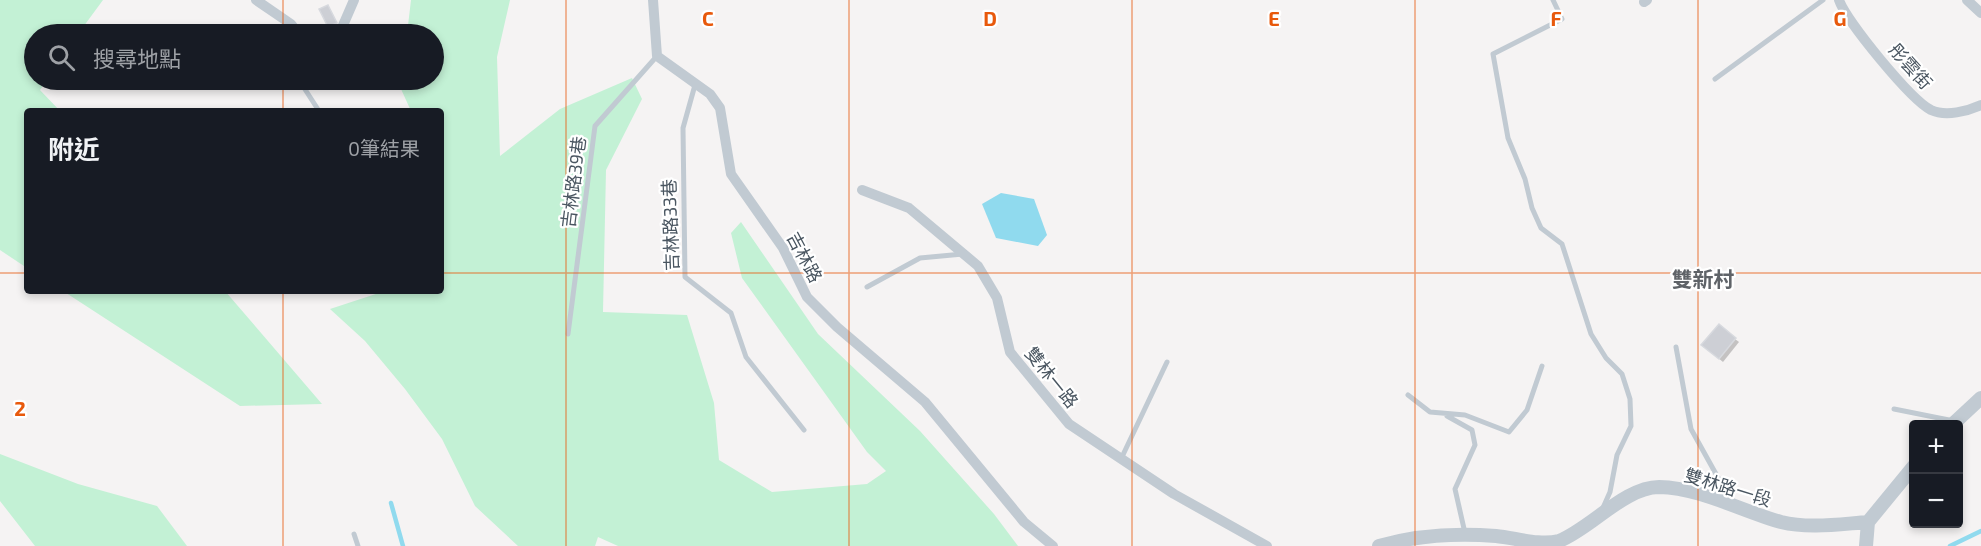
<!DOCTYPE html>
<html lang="zh-TW">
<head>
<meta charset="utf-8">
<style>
  body { margin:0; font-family:"Exo 2","Noto Sans TC",sans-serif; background:#242831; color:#f1f3f6 }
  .controls { position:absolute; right:18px; bottom:18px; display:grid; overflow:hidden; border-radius:6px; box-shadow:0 3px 9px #0003 }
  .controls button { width:54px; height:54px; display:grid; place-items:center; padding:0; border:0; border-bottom:2px solid #363941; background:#171b24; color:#f1f3f6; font:30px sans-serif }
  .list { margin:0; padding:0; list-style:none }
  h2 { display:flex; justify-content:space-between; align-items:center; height:78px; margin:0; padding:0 24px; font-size:26px }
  h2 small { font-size:20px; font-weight:400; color:#9ea1a6 }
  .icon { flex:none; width:33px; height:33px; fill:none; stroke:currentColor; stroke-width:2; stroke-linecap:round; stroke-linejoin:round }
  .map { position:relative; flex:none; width:1981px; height:546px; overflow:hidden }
  .search { position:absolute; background:#171b24; box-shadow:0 3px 9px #0003; left:24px; top:24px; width:420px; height:66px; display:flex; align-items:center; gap:15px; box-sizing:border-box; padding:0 21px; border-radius:33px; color:#9ea1a6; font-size:22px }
  .panel { position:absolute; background:#171b24; box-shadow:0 3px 9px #0003; left:24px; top:108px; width:420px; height:186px; border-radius:6px }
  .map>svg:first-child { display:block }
</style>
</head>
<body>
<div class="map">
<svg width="1981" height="546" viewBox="0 0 1981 546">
  <rect width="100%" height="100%" fill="#f5f3f3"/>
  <path fill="#c3f1d5" d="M0,0H103L78,34H34V80H47L40,90L60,111H27V268L0,250Z
    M411,0H510L497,57L500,156L560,109L632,78L642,99L606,170L603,312L687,315L714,403L719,460L772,492L867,484L886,471L867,452L742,278L731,233L741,222L818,334L920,431L994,514L1018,546H618L598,537L595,546H518L475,506L442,439L405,389L365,341L330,309L385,291H441V111H411L401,89L402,80H434V34H407Z
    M63,291H225L322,404L240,406Z
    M0,454L78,484L157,506L187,546H35L0,501Z"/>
  <path fill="#90daee" d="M1001,193L1034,199L1047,235L1038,246L996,238L982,204Z"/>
  <path fill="#0003" d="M1735,339L1739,342L1723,362L1707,349Z"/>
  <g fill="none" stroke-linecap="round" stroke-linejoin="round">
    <path stroke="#90daee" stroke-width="4.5" d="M391,503L403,546
      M1950,546L1981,531"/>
  </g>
  <path fill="#cdcfd5" stroke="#d7d9de" stroke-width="1.5" d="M328,5L337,23L328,27L319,9Z
    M1719,324L1736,338L1719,359L1701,345Z"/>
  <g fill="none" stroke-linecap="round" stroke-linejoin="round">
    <path stroke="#c1cad2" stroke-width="5" d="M1553,0L1562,19L1493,54L1508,138L1525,179L1532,208L1541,228L1562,244L1591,334L1606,358L1622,374L1630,399L1631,426L1617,455L1610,492L1602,510
      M1715,79L1823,0
      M299,80L319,111
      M695,85L683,128L685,277L731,313L746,357L804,430
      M867,287L920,258L963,254
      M568,334L595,126L657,56
      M1676,347L1691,429L1731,501
      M1408,395L1430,412L1465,415L1509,432L1527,410L1542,366
      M1894,409L1954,421
      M1447,416L1472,430L1475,445L1455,489L1465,533
      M1121,459L1167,362
      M354,534L358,546"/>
    <path stroke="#c1cad2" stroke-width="10" d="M256,0L291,24L299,34
      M653,0L657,56L710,94L720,108L731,174L783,248L807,297L837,327L925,402L1024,522L1053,546
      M1839,0C1846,21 1911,100 1931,110C1946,117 1968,111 1981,105
      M1967,0L1981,13
      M1644,2L1647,0
      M334,34L341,30L354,0
      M862,190L909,208L978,266L997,298L1010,352L1069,424L1174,494L1267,546"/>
    <path stroke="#c1cad2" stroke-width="14" d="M1953,424L1981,398
      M1868,522L1914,466
      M1379,546C1417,535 1457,533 1496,536C1516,538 1540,546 1559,541C1590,529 1625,487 1659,487C1701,488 1741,511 1781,522C1809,529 1840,524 1868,522
      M1866,546L1868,522"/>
  </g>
  <path fill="none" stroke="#e8590c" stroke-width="1.5" stroke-opacity="0.55" d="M283,0V34M566,0V546M849,0V546M1132,0V546M1415,0V546M1698,0V546M283,80V111M0,273H27M441,273H1981M283,291V546"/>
  <g text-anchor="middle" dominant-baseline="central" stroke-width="4.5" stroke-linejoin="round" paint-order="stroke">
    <g font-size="18" fill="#4a5661" stroke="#fff">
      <text transform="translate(1911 66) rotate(48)">彤雲街</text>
      <text transform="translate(573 182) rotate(-83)">吉林路39巷</text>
      <text transform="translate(670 225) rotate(-92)">吉林路33巷</text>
      <text transform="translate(805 257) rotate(62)">吉林路</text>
      <text transform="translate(1052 377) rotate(51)">雙林一路</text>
      <text transform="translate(1728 487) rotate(17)">雙林路一段</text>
    </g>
    <g font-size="21" font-weight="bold" fill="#5f6368" stroke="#fff">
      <text x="1703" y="278">雙新村</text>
    </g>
  </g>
  <g font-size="20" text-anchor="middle" font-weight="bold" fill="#e8590c" stroke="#fff" stroke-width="4.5" stroke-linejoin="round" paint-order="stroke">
    <text x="708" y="26">C</text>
    <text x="990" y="26">D</text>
    <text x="1274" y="26">E</text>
    <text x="1556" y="26">F</text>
    <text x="1840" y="26">G</text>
    <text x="20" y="416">2</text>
  </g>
</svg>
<div class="controls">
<button>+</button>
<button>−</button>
</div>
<div class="search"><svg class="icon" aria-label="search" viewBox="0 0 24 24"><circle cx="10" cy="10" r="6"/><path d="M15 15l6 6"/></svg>搜尋地點</div>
<section class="panel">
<h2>附近<small>0筆結果</small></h2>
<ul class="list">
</ul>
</section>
</div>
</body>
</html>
